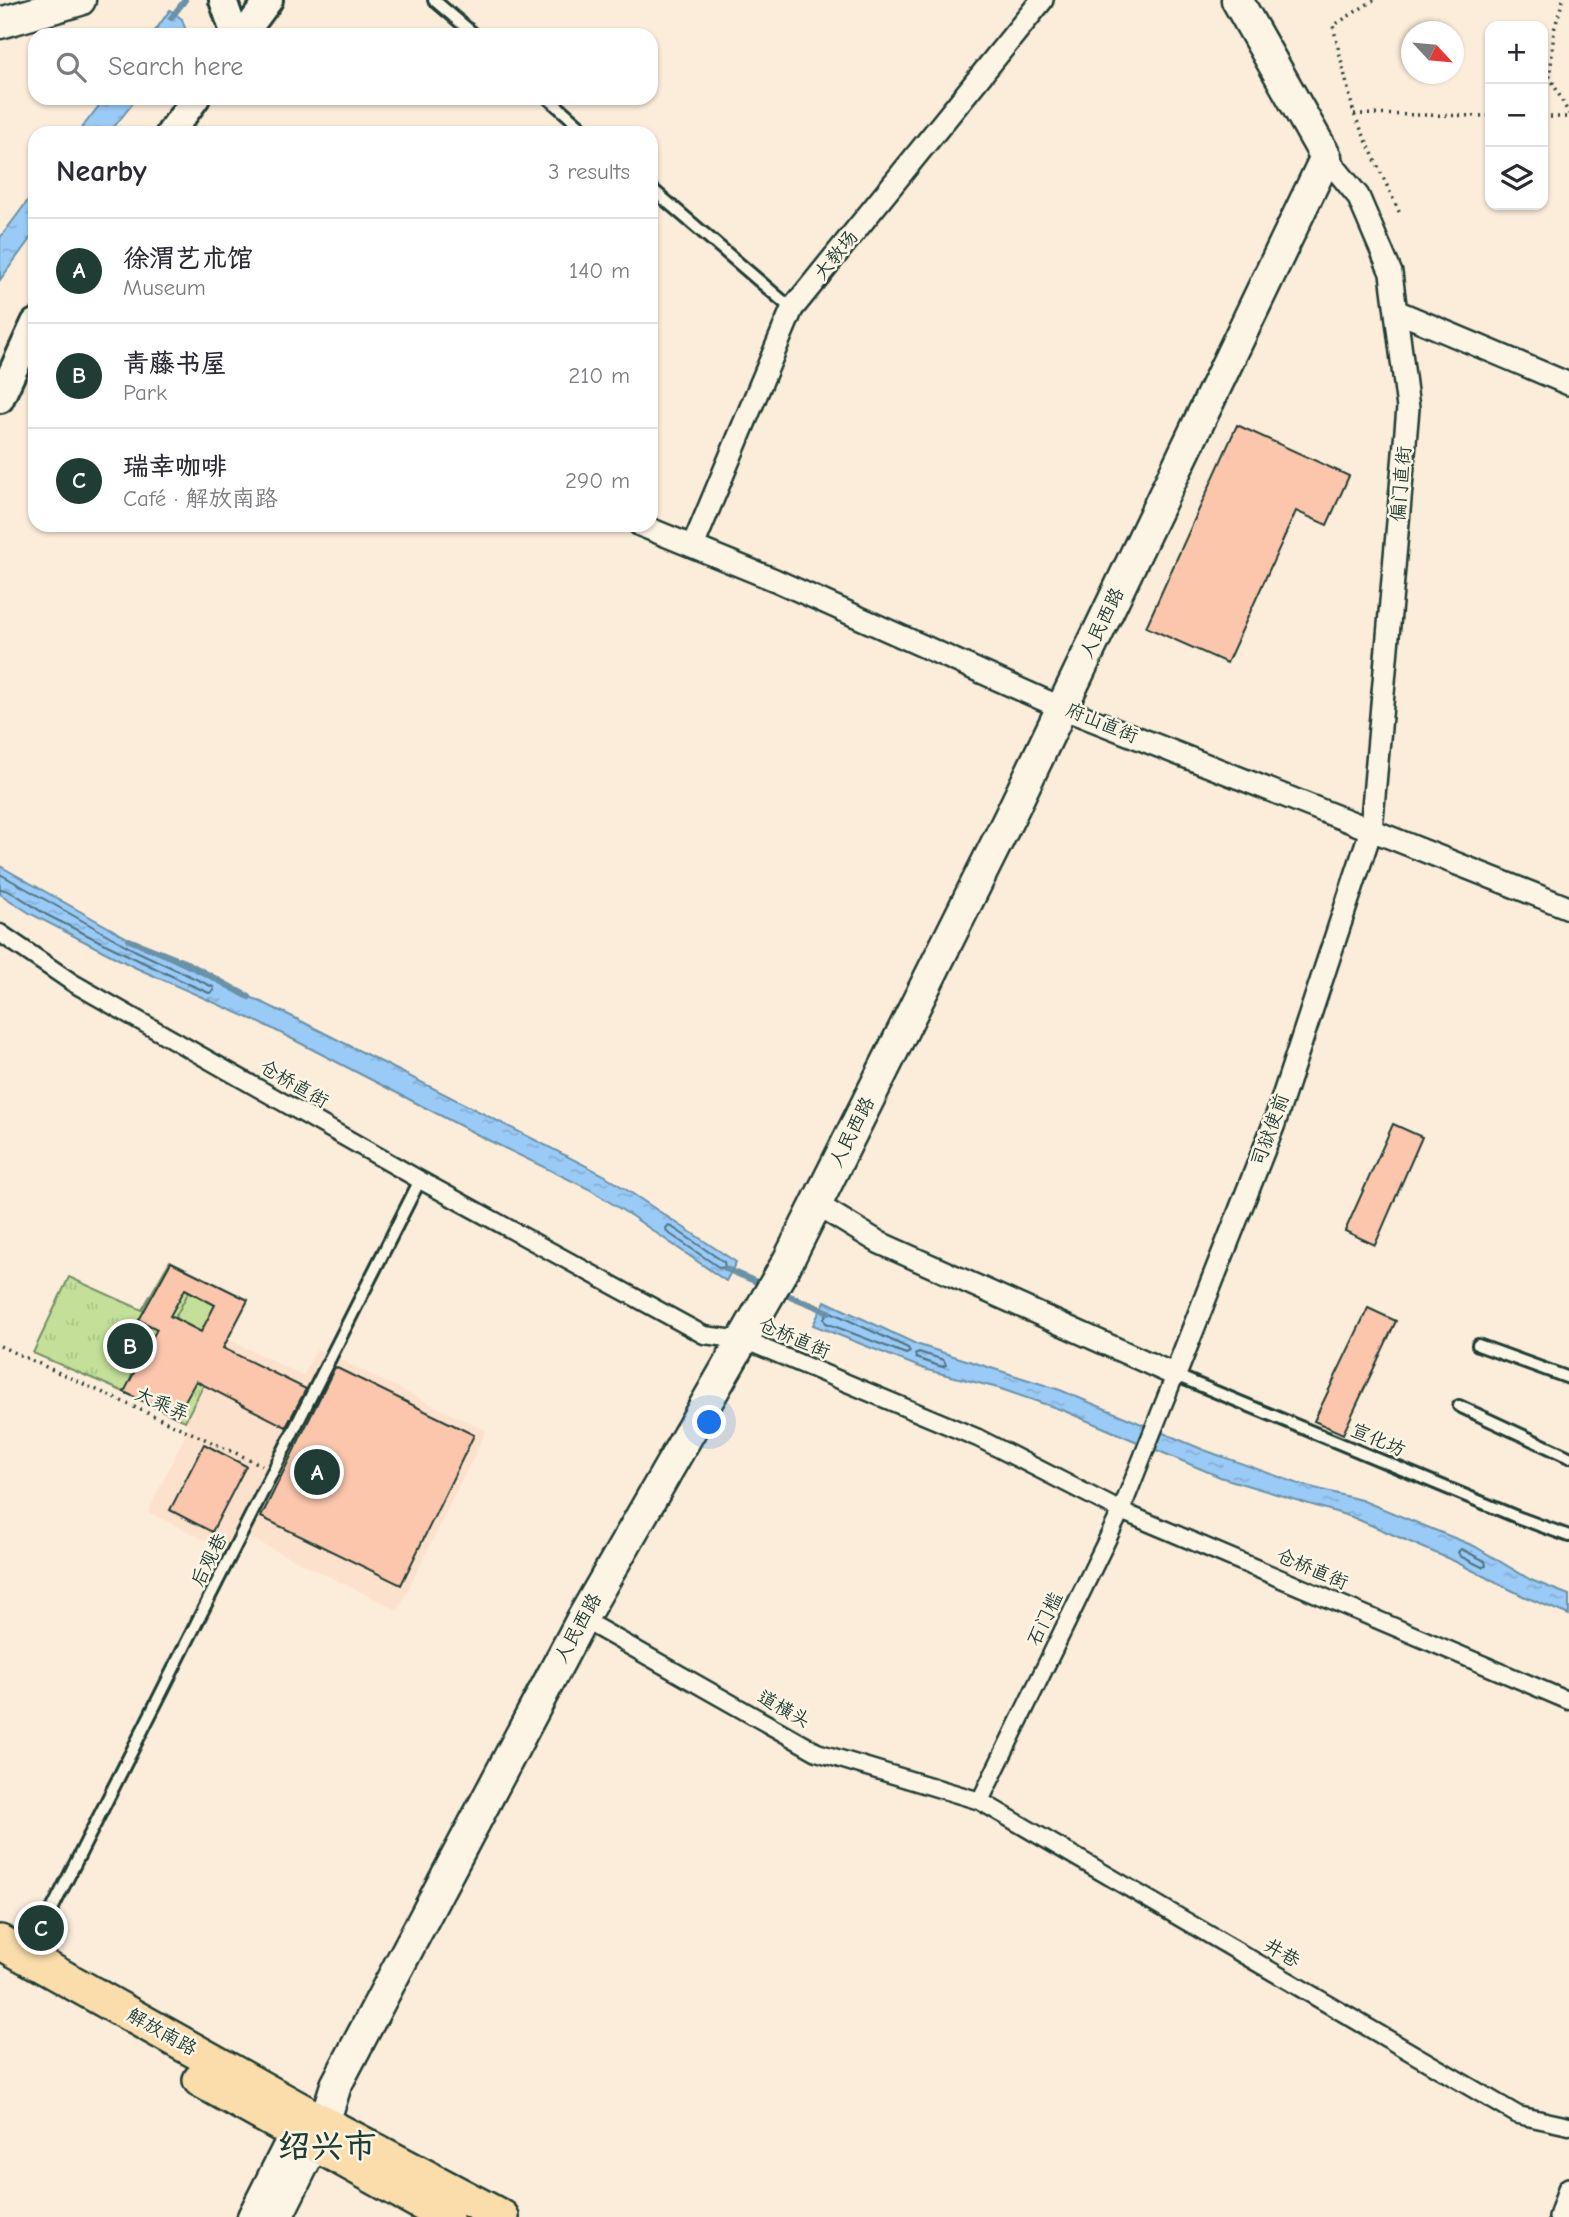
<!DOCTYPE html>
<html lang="en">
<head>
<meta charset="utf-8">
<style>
  body { margin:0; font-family:"Comic Neue","LXGW WenKai TC",sans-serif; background:#f7f7f7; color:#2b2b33 }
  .controls { position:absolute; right:21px; top:21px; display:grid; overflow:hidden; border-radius:14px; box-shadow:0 2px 5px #0004 }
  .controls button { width:63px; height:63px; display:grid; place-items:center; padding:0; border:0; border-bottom:2px solid #e1e1e2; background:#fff; color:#2b2b33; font:35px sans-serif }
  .compass { position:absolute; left:1401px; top:21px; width:63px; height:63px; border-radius:50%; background:#fff; box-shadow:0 2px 5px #0004; rotate:116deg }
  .you { position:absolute; left:710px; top:1423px; width:24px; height:24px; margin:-18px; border:5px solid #fff; border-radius:50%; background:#1a73e8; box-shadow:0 0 0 10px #1a73e833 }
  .badge { display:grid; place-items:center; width:46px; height:46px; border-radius:50%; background:#1f3d34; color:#fff; font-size:23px; font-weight:700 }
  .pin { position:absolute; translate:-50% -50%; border:4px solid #fff; box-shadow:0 2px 7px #0006 }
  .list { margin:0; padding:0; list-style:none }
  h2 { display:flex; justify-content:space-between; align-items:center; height:91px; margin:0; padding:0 28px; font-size:30px }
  h2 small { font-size:23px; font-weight:400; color:#7c7c81 }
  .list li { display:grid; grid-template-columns:46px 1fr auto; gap:21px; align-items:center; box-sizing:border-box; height:105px; padding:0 28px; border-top:2px solid #e1e1e2 }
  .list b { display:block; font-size:26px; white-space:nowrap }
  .list p { margin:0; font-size:23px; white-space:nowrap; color:#7c7c81 }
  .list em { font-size:23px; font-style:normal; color:#7c7c81 }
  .icon { flex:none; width:38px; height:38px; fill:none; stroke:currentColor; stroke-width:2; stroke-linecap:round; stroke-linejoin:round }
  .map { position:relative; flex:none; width:1569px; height:2217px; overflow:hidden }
  .search { position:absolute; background:#fff; box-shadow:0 2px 5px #0004; left:28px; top:28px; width:630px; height:77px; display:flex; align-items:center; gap:18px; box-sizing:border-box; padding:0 24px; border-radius:21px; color:#7c7c81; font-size:26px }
  .panel { position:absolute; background:#fff; box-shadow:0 2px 5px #0004; left:28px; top:126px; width:630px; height:406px; border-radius:21px }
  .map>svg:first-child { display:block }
</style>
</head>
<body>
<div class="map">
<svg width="1569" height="2217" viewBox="0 0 1569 2217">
  <defs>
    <pattern id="grass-tufts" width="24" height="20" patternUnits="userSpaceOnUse" patternTransform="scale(1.75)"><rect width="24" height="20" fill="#c4e098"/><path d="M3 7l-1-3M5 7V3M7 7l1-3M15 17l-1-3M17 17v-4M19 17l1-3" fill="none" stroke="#a8c184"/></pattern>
    <pattern id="water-ripples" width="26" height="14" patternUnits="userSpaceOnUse" patternTransform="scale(1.75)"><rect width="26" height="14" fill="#9acaf6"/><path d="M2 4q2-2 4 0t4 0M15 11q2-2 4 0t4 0" fill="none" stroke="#84aed4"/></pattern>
  </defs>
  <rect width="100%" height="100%" fill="#fcecda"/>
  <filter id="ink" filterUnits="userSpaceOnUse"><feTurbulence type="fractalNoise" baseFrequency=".0143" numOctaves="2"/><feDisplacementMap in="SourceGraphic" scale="14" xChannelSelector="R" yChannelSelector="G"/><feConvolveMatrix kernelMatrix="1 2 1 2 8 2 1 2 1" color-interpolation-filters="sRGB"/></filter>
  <g filter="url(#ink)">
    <path fill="#fce1cc" d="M228,1339L303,1376L317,1349L486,1431L398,1610L248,1537L238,1556L148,1512L190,1425L185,1421Z"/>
    <path fill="url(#grass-tufts)" stroke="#728e66" stroke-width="2" d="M170,1261L248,1300L185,1421L124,1392L33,1353L69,1277L142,1310Z"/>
    <path fill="#c4e098" stroke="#728e66" stroke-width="2" d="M189,1291L215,1305L201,1332L175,1318Z"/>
    <path fill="url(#water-ripples)" stroke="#6992a8" stroke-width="2" d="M170,10L182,19L187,34L152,35Z
      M105,98H137L109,133H78Z
      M35,191V232L0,280V238Z
      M0,866L138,944L291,1016L604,1175L736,1262L726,1281L633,1217L589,1189L488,1140L269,1027L134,967L31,914L0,894Z
      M825,1301L916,1344L1060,1390L1204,1450L1299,1484L1361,1500L1474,1546L1531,1580L1569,1595V1615L1523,1596L1454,1561L1352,1517L1220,1477L1062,1410L998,1388L927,1370L813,1325Z"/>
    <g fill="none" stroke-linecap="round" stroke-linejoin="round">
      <path stroke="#507582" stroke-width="2" d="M0,874L134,950L213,987L214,991L209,993C154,969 101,942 47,915C34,908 13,890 0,889
        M669,1225L724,1262L725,1267L720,1268L667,1232L666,1228Z
        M827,1312H831L908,1348L910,1352L906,1354L826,1323L824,1319Z
        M919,1352L944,1360L946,1365L942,1367L916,1358L915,1354Z
        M1461,1549L1485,1561L1486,1566L1482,1567L1460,1556L1458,1552Z"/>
      <path stroke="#6992a8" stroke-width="6" d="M171,18L185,0
        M129,940L187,963L249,997
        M726,1269L764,1285
        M780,1292L829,1312"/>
    </g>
    <path fill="#fbc6ac" stroke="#1f3d34" stroke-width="2" fill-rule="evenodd" d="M1237,425L1349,476L1327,525L1296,511L1227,663L1146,627Z
      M1393,1124L1422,1137L1375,1245L1345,1231Z
      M171,1262L248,1300L223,1348L306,1389L286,1427L196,1381L176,1417L124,1392L157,1329L139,1320ZM185,1289L215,1305L201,1332L170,1316Z
      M1368,1308L1396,1321L1343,1434L1314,1421Z
      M335,1367L474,1435L401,1585L261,1517Z
      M204,1444L246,1466L212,1532L170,1510Z"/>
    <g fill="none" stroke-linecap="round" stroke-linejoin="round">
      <g stroke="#1f3d34" stroke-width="16">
        <path id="service" d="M434,0L475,35
          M548,98L588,133
          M651,188L792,309
          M1478,1345L1569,1378
          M1175,1375L1517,1517L1569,1536
          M1459,1406L1569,1457
          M29,1955L420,1180"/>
      </g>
      <g stroke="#1f3d34" stroke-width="21">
        <path id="pedestrian" d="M0,933L73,983L420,1180L704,1335L744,1340L978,1438L1121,1511L1569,1701
          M582,1619L817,1752L980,1801L1518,2115L1569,2126
          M980,1801L1121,1511L1175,1375"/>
      </g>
      <g stroke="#1f3d34" stroke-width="26">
        <path id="minor" d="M1396,311L1569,384
          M640,525L775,580L1062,708L1569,908
          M693,546L792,309L1042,0
          M816,1204L880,1243L1175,1375L1274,1124L1371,830L1408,408L1391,273L1358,196L1326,157
          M1560,2217L1569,2189"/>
      </g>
      <g stroke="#1f3d34" stroke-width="32">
        <path id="tertiary" d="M223,0L235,35
          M243,35L269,0
          M170,133L196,98
          M0,399L35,323"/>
      </g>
      <g stroke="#1f3d34" stroke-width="35">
        <path id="secondary" d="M0,23L80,0
          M253,2217L303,2118
          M277,2217L324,2123L336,2085L582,1619L788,1261L1009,818L1326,157L1237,0"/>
      </g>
      <g stroke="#1f3d34" stroke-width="38">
        <path id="primary" d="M0,1942L324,2123L502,2217
          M200,2080L446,2217"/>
      </g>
      <path stroke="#1f3d34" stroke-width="3.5" stroke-dasharray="2 5" stroke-linecap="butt" d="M1374,0L1333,26L1354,114L1400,214
        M1563,0L1554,30L1550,77L1569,114
        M1354,114L1490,116
        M1543,117H1569
        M0,1346L262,1465"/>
      <use href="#service" stroke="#fcf5e5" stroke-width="10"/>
      <use href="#pedestrian" stroke="#fcf5e5" stroke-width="16"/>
      <use href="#minor" stroke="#fcf5e5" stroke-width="21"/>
      <use href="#tertiary" stroke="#fcf5e5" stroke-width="26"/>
      <use href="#secondary" stroke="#fcf5e5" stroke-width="30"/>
      <use href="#primary" stroke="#fbddab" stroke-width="33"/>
    </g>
  </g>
  <g text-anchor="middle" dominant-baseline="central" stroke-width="5" stroke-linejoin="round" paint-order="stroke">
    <g font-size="19" fill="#1f3d34" stroke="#fcf5e5">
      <text transform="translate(836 255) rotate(-51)">大教场</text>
      <text transform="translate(1401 484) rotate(-85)">偏门直街</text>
      <text transform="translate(1102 623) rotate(-64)">人民西路</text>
      <text transform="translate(1102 723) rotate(22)">府山直街</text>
      <text transform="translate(294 1084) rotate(30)">仓桥直街</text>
      <text transform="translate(1270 1130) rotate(-70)">司狱使前</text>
      <text transform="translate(852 1132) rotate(-63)">人民西路</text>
      <text transform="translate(794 1338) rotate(23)">仓桥直街</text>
      <text transform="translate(162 1404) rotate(24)">大乘弄</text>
      <text transform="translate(1378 1440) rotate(23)">宣化坊</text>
      <text transform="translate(209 1560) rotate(-63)">后观巷</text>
      <text transform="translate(1312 1569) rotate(23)">仓桥直街</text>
      <text transform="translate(1045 1619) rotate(-64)">石门槛</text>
      <text transform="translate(578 1628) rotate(-61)">人民西路</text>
      <text transform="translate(784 1709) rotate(29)">道横头</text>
      <text transform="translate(1282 1953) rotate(30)">井巷</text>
      <text transform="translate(162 2032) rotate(29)">解放南路</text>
    </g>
    <g font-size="33" font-weight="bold" fill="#1f3d34" stroke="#fcf5e5">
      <text x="327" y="2146">绍兴市</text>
    </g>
  </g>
</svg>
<div class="controls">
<button>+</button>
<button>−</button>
<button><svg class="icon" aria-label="layers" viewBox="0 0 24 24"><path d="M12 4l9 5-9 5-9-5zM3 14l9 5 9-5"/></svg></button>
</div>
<svg class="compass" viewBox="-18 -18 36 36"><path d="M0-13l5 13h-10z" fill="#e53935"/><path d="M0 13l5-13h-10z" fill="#7c7c81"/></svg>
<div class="you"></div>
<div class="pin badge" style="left:317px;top:1472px">A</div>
<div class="pin badge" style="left:130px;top:1346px">B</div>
<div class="pin badge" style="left:41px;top:1928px">C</div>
<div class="search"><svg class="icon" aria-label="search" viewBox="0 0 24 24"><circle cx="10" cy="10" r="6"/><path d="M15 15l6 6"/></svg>Search here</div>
<section class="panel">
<h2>Nearby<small>3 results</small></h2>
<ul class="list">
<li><span class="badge">A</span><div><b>徐渭艺术馆</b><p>Museum</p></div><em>140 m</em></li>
<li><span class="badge">B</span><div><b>青藤书屋</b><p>Park</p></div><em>210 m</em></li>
<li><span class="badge">C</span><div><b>瑞幸咖啡</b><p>Café · 解放南路</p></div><em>290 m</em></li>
</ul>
</section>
</div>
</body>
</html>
